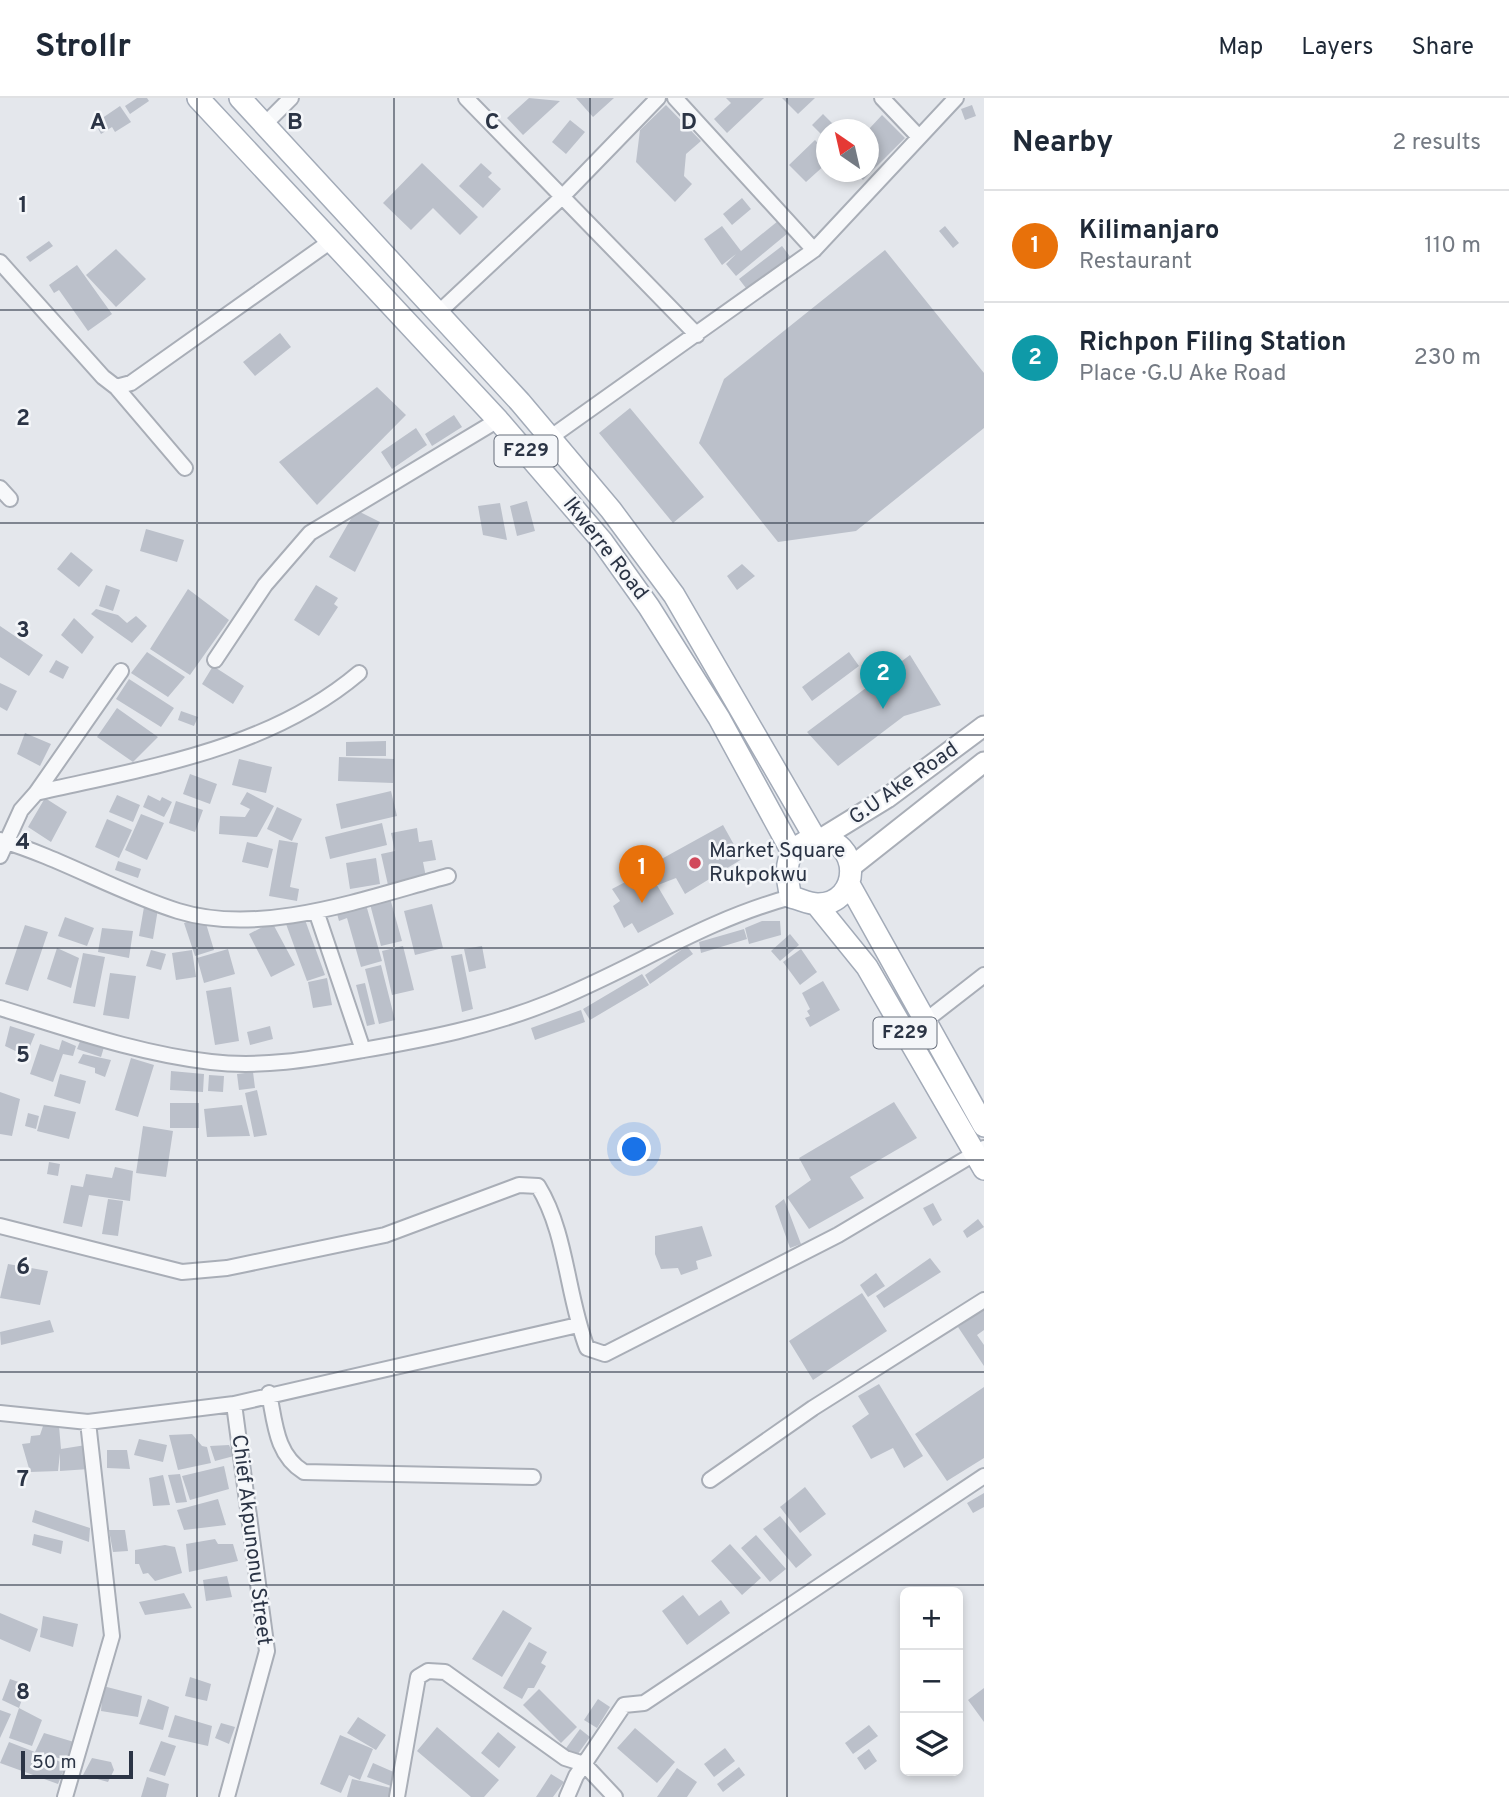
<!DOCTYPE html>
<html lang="en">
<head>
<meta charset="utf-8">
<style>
  body { margin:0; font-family:Overpass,sans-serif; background:#f6f6f7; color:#1f2937 }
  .controls { position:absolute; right:21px; bottom:21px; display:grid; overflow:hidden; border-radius:10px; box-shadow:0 4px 10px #0003 }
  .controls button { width:63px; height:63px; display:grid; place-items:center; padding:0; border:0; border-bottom:2px solid #e0e1e3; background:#fff; color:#1f2937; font:35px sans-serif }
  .compass { position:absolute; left:816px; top:21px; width:63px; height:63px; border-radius:50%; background:#fff; box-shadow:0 4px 10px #0003; rotate:326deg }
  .scale { position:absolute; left:21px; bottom:18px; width:112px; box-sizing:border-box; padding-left:7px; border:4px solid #2b3445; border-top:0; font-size:19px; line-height:24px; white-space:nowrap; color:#2b3445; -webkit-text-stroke:5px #f4f6f9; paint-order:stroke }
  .you { position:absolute; left:635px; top:1052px; width:24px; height:24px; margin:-18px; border:5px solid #fff; border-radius:50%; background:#1a73e8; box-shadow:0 0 0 10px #1a73e833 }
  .badge { display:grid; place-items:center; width:46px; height:46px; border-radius:50%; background:#0b8043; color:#fff; font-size:23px; font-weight:700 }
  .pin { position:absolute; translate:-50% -58px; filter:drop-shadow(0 2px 4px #0008) }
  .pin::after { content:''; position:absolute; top:37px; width:24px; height:21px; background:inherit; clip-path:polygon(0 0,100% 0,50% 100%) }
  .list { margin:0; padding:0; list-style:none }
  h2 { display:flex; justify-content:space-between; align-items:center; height:91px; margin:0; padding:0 28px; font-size:30px }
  h2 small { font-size:23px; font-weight:400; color:#747a83 }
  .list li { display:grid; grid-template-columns:46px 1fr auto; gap:21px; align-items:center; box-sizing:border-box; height:112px; padding:0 28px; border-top:2px solid #e0e1e3 }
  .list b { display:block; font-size:26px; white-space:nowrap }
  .list p { margin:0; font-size:23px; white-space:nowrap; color:#747a83 }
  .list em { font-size:23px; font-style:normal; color:#747a83 }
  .icon { flex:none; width:38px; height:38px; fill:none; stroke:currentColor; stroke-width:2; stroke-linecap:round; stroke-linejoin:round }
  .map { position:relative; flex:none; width:984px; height:1699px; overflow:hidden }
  header { display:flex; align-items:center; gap:42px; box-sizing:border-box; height:98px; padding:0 35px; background:#fff; border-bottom:2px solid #e0e1e3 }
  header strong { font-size:33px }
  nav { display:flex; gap:38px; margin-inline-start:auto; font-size:24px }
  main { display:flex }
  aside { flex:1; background:#fff }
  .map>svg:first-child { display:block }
</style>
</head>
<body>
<header>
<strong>Strollr</strong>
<nav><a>Map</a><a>Layers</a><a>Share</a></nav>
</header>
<main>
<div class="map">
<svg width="984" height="1699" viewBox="0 0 984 1699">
  <rect width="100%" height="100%" fill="#e4e7ec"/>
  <path fill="#bbc0ca" d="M137,0H147L149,3L130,16L125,8Z
    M529,0L560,3L523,37L507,20Z
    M576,0H614L593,19Z
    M726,0H764L727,35L714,21L731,5Z
    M782,0H815L798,16Z
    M666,7L701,43L686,56L684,78L692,86L675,104L636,64L640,32Z
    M972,7L976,18L965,22L961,11Z
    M120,8L131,24L115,34L112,29L101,36L95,25Z
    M823,16L835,28L827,32L824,39L812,27Z
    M882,17L905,40L863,82L854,74H869V31Z
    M570,22L585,34L566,56L552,44Z
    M815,42L827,55V65L806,84L789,67Z
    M422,65L478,119L460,137L433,110L411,132L383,105Z
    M481,65L492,75L488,79L501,91L483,110L459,88Z
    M742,100L751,111L732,127L723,116Z
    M778,123L788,135L736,178L726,166L736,156L722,167L704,141L722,128L741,153Z
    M945,128L959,145L953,150L939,133Z
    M49,143L53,148L30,164L26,159Z
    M782,148L792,161L749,194L739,181Z
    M116,151L146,181L116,209L86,177Z
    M885,152L984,275V330L856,433L778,444L699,345L724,281Z
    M77,167L112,216L88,233L59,192L54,195L49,187Z
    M280,235L291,249L255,278L243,264Z
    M377,289L406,317L317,407L279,364Z
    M630,310L704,399L673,425L599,335Z
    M454,317L462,329L432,348L425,336Z
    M416,330L427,347L392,371L381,354Z
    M527,403L535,433L517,438L510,408Z
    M500,405L507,442L483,437L478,408Z
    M356,412L380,424L355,474L329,459Z
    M146,431L184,442L177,464L140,453Z
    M71,454L93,472L79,489L57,471Z
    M742,466L755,478L737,492L727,478Z
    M106,487L120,492L113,513L99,508Z
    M316,487L338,500L334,506L338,509L319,538L294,522Z
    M188,491L229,522L190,577L150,551Z
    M96,511L118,517L127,525L136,518L147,528L132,545L91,516Z
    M74,520L94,539L82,556L61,537Z
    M0,528L43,557L29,578L0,559Z
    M147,554L185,579L168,599L131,575Z
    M849,554L859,568L812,603L802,589Z
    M910,557L941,607L904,618L838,668L807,634Z
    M56,562L69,569L63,581L49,574Z
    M213,568L244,588L233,606L202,586Z
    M129,581L174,610L161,629L116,601Z
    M0,585L17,593L7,613L0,609Z
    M117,610L158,639L133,664L97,639Z
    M181,613L198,619L194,628L178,622Z
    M25,635L51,646L40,668L17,656Z
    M386,643V658H346V644Z
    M339,659L394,661L393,685L338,683Z
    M239,661L272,669L266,695L232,687Z
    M190,676L217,686L210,706L183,696Z
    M391,693L397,718L341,731L336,706Z
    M247,694L274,708L257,739L219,736L220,718L245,719L250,711L240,706Z
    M117,697L140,707L133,724L109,714Z
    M148,697L160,703L162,699L172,704L164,719L143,709Z
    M45,700L67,714L51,744L28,729Z
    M176,703L203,712L195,734L169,725Z
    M277,709L302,721L292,743L267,731Z
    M141,716L164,725L147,762L125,752Z
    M107,721L132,732L119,760L95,749Z
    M382,725L387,747L330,761L325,739Z
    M723,727L742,761L685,796L676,780L658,787L647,769Z
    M417,730L419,744L432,742L436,762L423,764L426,779L388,787L381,756L395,753L391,735Z
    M279,742L298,745L290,789L299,791L297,803L269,798Z
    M247,744L273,751L268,770L242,764Z
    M376,760L380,786L350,791L346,765Z
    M118,763L141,771L138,780L115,772Z
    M648,772L674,816L638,835L632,825L624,830L613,808L620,803L612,791Z
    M390,800L402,843L381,848L370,806Z
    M365,803L382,863L361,869L347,820L339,823L336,812Z
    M432,806L443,850L415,857L404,813Z
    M144,809L158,811L153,841L139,838Z
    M65,819L94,830L87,848L58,838Z
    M204,819L214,852L195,858L184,825Z
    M304,819L325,877L307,883L286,826Z
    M762,823H780L781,837L749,846L745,830Z
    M272,824L295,867L271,879L249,836Z
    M25,827L48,834L28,893L5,886Z
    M102,830L133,833L129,860L98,854Z
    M744,831L747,841L701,855L699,844Z
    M790,836L799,847L780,863L771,853Z
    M403,848L414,892L392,897L382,853Z
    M482,848L486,870L469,874L464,851Z
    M687,848L693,856L650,886L645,877Z
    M57,850L79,860L71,890L47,881Z
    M228,851L235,876L204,885L197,860Z
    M801,851L817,874L800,887L783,864Z
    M151,852L166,856L161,872L146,868Z
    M192,852L196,879L176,882L172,855Z
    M83,855L105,859L95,909L73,905Z
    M462,856L473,911L462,914L451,858Z
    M381,867L395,922L379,926L365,871Z
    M110,875L136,878L129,921L103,917Z
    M642,876L649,887L590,922L583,911Z
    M327,880L332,907L313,910L308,884Z
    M823,883L840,912L810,929L805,920L810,918L807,913L810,911L802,895Z
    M365,885L375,926L367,928L356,887Z
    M231,889L239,943L215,947L206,893Z
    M581,912L585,924L535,942L531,930Z
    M10,928L35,936L26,958L5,948Z
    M270,928L273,941L250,947L247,934Z
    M82,938L105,946L101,959L77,951Z
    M62,942L76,948L73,958L63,956L53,984L30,976L40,946L59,952Z
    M83,956L111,962L105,979L95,975V970L78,965Z
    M131,960L154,967L138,1019L115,1012Z
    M171,973L204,976L203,994L170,992Z
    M253,974L255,990L239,992L237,976Z
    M60,976L86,983L80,1006L54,998Z
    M209,977L224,978L223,994L208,993Z
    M257,992L267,1037L254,1039L245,995Z
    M0,994L20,1001L12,1038L0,1036Z
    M894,1004L917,1040L850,1079L864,1100L809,1131L787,1099L811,1082L799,1060Z
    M170,1005H199V1030H170Z
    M44,1007L76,1014L69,1041L37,1033Z
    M242,1007L250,1038L207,1039L204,1011Z
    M28,1015L39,1018L36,1031L25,1028Z
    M143,1028L173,1033L166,1079L136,1075Z
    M49,1064L60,1066L58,1078L47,1076Z
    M115,1069L133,1073L130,1103L89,1097L82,1129L63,1125L71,1087L83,1089L86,1076L112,1080Z
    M108,1101L123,1103L118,1138L102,1136Z
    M784,1101L801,1146L790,1150L775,1108Z
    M933,1105L942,1122L933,1128L923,1110Z
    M978,1121L984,1129L967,1140L963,1133Z
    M702,1128L712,1158L696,1163L698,1171L681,1177L678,1170L661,1171L655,1156V1138Z
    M930,1160L941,1174L884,1210L876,1198Z
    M8,1166L48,1173L40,1207L0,1200Z
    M876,1175L885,1188L868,1199L860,1187Z
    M862,1195L887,1233L813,1282L789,1243Z
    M984,1211V1232L977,1237L984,1247V1268L958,1229Z
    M50,1222L54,1234L1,1247L0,1234Z
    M879,1286L923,1358L904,1370L893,1350L871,1361L852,1328L869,1316L858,1298Z
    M984,1289V1360L947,1383L915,1336Z
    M43,1328H59L61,1351L86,1347L89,1371L60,1373V1355L58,1373L30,1374L22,1346L30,1345L31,1338L40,1337Z
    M192,1336L202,1348L207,1349L211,1365L178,1372L169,1337Z
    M139,1341L167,1347L163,1364L134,1357Z
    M229,1347L234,1358L215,1363L210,1348Z
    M107,1352H127L130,1371L107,1370Z
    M224,1368L229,1391L190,1402L182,1378Z
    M180,1376L187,1404L176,1405L168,1377Z
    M163,1377L170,1407L153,1408L149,1380Z
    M805,1389L826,1416L800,1435L780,1409Z
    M984,1395V1409L973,1415L967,1405Z
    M218,1401L226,1427L184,1432L177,1412Z
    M35,1412L90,1430L89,1444L32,1424Z
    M780,1418L812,1457L796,1470L763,1431Z
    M109,1432H125L128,1453L113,1454Z
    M34,1436L63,1443L61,1456L32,1447Z
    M756,1437L786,1471L770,1484L741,1450Z
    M215,1441L218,1446H233L238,1463L189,1474L186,1446Z
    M730,1446L761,1480L742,1497L711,1463Z
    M165,1447L175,1449L182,1475L155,1483L148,1475L143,1476L139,1466H135V1452Z
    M227,1478L232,1499L206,1503L203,1482Z
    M184,1495L192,1510L145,1517L139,1504Z
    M683,1497L699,1518L721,1502L730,1515L687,1547L662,1513Z
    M503,1512L532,1530L502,1579L472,1561Z
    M0,1515L38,1531L30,1554L0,1541Z
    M43,1518L78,1526L73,1549L40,1539Z
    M529,1544L547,1554L541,1565L546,1568L534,1590H528L522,1601L503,1590Z
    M190,1579L211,1586L207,1603L185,1598Z
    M10,1581L27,1587L19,1610L2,1602Z
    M103,1588L142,1598L138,1619L101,1613Z
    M984,1590V1624L968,1602Z
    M539,1591L577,1629L561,1645L523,1607Z
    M148,1601L169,1609L163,1632L139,1626Z
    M598,1601L610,1609L597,1630L584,1622Z
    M19,1610L42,1622L32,1648L9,1640Z
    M0,1612L11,1616L0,1640Z
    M175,1617L212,1628L208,1648L168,1639Z
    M358,1619L386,1637L376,1652L347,1635Z
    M221,1625L235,1629L229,1646L215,1640Z
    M869,1627L878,1638L853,1656L845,1645Z
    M437,1629L499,1682L484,1699H471L417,1653Z
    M635,1630L675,1664L657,1685L617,1650Z
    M580,1631L590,1639L575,1660L564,1653Z
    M498,1634L516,1649L499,1670L481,1655Z
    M44,1635L74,1644L70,1663L35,1654Z
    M340,1637L373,1651L360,1682L349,1677L341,1695L320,1686Z
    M161,1643L176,1648L165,1678L149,1673Z
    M9,1644L66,1666L58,1686L0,1665Z
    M725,1650L735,1663L714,1679L704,1666Z
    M869,1651L877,1663L865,1672L857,1660Z
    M92,1660L111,1664L114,1672L108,1684L83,1677Z
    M373,1665L396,1675L391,1688L367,1679Z
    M739,1669L745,1677L723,1694L717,1686Z
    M677,1670L697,1684L687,1699H657Z
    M551,1676L564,1684L553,1699H536Z
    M147,1679L169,1686L166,1699H141Z
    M352,1681L391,1690L389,1699H347Z"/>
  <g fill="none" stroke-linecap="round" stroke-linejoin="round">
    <g stroke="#a9aeb7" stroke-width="18">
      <path id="street" d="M466,0L697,237
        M675,0L814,152
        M882,0L918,38
        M265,26L291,0
        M0,164L103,279L116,289L131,285L331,143
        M437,216L561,100L658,0
        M116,289L185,370
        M551,339L814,152L956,0
        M0,390L10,401
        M215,562L265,487L310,435L498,322
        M36,695L121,573
        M0,742C61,760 117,794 178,813C262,839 366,800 448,778
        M0,758L21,712L36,695C148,669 268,652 359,575
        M316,813L363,952
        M0,910C69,931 139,956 211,964C263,970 312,961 363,952C427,941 488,929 548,905C631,872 702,823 791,799
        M925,923L984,877
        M0,1128L182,1174L227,1170L385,1137L519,1087L538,1088C567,1135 567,1199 587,1250L605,1256L838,1137L984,1050
        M269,1295C275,1325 276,1357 304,1374L533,1379
        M0,1315L88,1324L234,1306L578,1227
        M710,1382L813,1310L984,1202
        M65,1699L112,1538L88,1324
        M227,1699L267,1553L234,1306
        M397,1699L418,1579L428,1573L445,1574L565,1660L584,1666L615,1699
        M567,1699L576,1678L624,1607L644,1605L984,1378"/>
    </g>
    <g stroke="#a9aeb7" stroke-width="23">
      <path id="secondary" d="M822,740L887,700L984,628
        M851,769L984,664"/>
    </g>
    <g stroke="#a3abb8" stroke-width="24">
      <path id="primary" d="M198,0L498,322L602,443L649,509L719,620L792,754
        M240,0L520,304L611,412L674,497L815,740
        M815,740C863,740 861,806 818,806C809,806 800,801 791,799C784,771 784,750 815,740Z
        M849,786L984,1028
        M816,806L867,869L984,1071"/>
    </g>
    <use href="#street" stroke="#f7f8fa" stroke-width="14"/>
    <use href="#secondary" stroke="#fff" stroke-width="19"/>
    <use href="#primary" stroke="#fff" stroke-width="21"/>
  </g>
  <path fill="none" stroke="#2b3445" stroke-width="2" stroke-opacity="0.55" d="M197,0V1699M394,0V1699M590,0V1699M787,0V1699M0,212H984M0,425H984M0,637H984M0,850H984M0,1062H984M0,1274H984M0,1487H984"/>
  <circle fill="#d1495b" stroke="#f4f6f9" stroke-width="2.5" cx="695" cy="765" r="7"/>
  <g text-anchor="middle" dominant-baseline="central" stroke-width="5" stroke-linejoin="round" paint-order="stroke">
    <g fill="#f4f6f9" stroke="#676e7b" stroke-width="2">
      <rect x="494.5" y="337.5" width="63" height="31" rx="5"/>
      <rect x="873.5" y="919.5" width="63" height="31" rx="5"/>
    </g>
    <g font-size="19" font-weight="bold" fill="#2b3445">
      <text x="526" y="353">F229</text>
      <text x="905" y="935">F229</text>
    </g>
    <g font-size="21" fill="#2b3445" stroke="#f4f6f9">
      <text transform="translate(605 451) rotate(52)">Ikwerre Road</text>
      <text transform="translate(904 686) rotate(-35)">G.U Ake Road</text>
      <text transform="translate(251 1442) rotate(83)">Chief Akpunonu Street</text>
    </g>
    <g font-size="21" fill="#2b3445" stroke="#f4f6f9" text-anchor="start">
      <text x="709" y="753">Market Square<tspan x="709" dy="24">Rukpokwu</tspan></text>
    </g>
  </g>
  <g font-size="23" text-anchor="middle" font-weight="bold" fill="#2b3445" stroke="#f4f6f9" stroke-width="5" stroke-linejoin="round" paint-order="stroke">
    <text x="98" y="31">A</text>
    <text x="295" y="31">B</text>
    <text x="492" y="31">C</text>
    <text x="689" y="31">D</text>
    <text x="23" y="114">1</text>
    <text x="23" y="327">2</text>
    <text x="23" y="539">3</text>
    <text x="23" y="751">4</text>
    <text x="23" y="964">5</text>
    <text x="23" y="1176">6</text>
    <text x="23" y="1388">7</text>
    <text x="23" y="1601">8</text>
  </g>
</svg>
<div class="controls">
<button>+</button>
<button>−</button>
<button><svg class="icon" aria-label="layers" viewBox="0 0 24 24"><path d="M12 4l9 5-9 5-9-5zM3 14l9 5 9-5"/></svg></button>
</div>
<svg class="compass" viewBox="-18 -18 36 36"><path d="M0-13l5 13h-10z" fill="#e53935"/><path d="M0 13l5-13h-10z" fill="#747a83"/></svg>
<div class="scale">50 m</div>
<div class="you"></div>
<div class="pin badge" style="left:642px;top:805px;background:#e8710a">1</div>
<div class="pin badge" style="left:883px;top:611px;background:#0f9aa8">2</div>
</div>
<aside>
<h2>Nearby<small>2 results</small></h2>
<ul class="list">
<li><span class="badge" style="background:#e8710a">1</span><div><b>Kilimanjaro</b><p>Restaurant</p></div><em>110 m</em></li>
<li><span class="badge" style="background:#0f9aa8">2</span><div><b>Richpon Filing Station</b><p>Place · G.U Ake Road</p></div><em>230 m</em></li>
</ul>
</aside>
</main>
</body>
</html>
